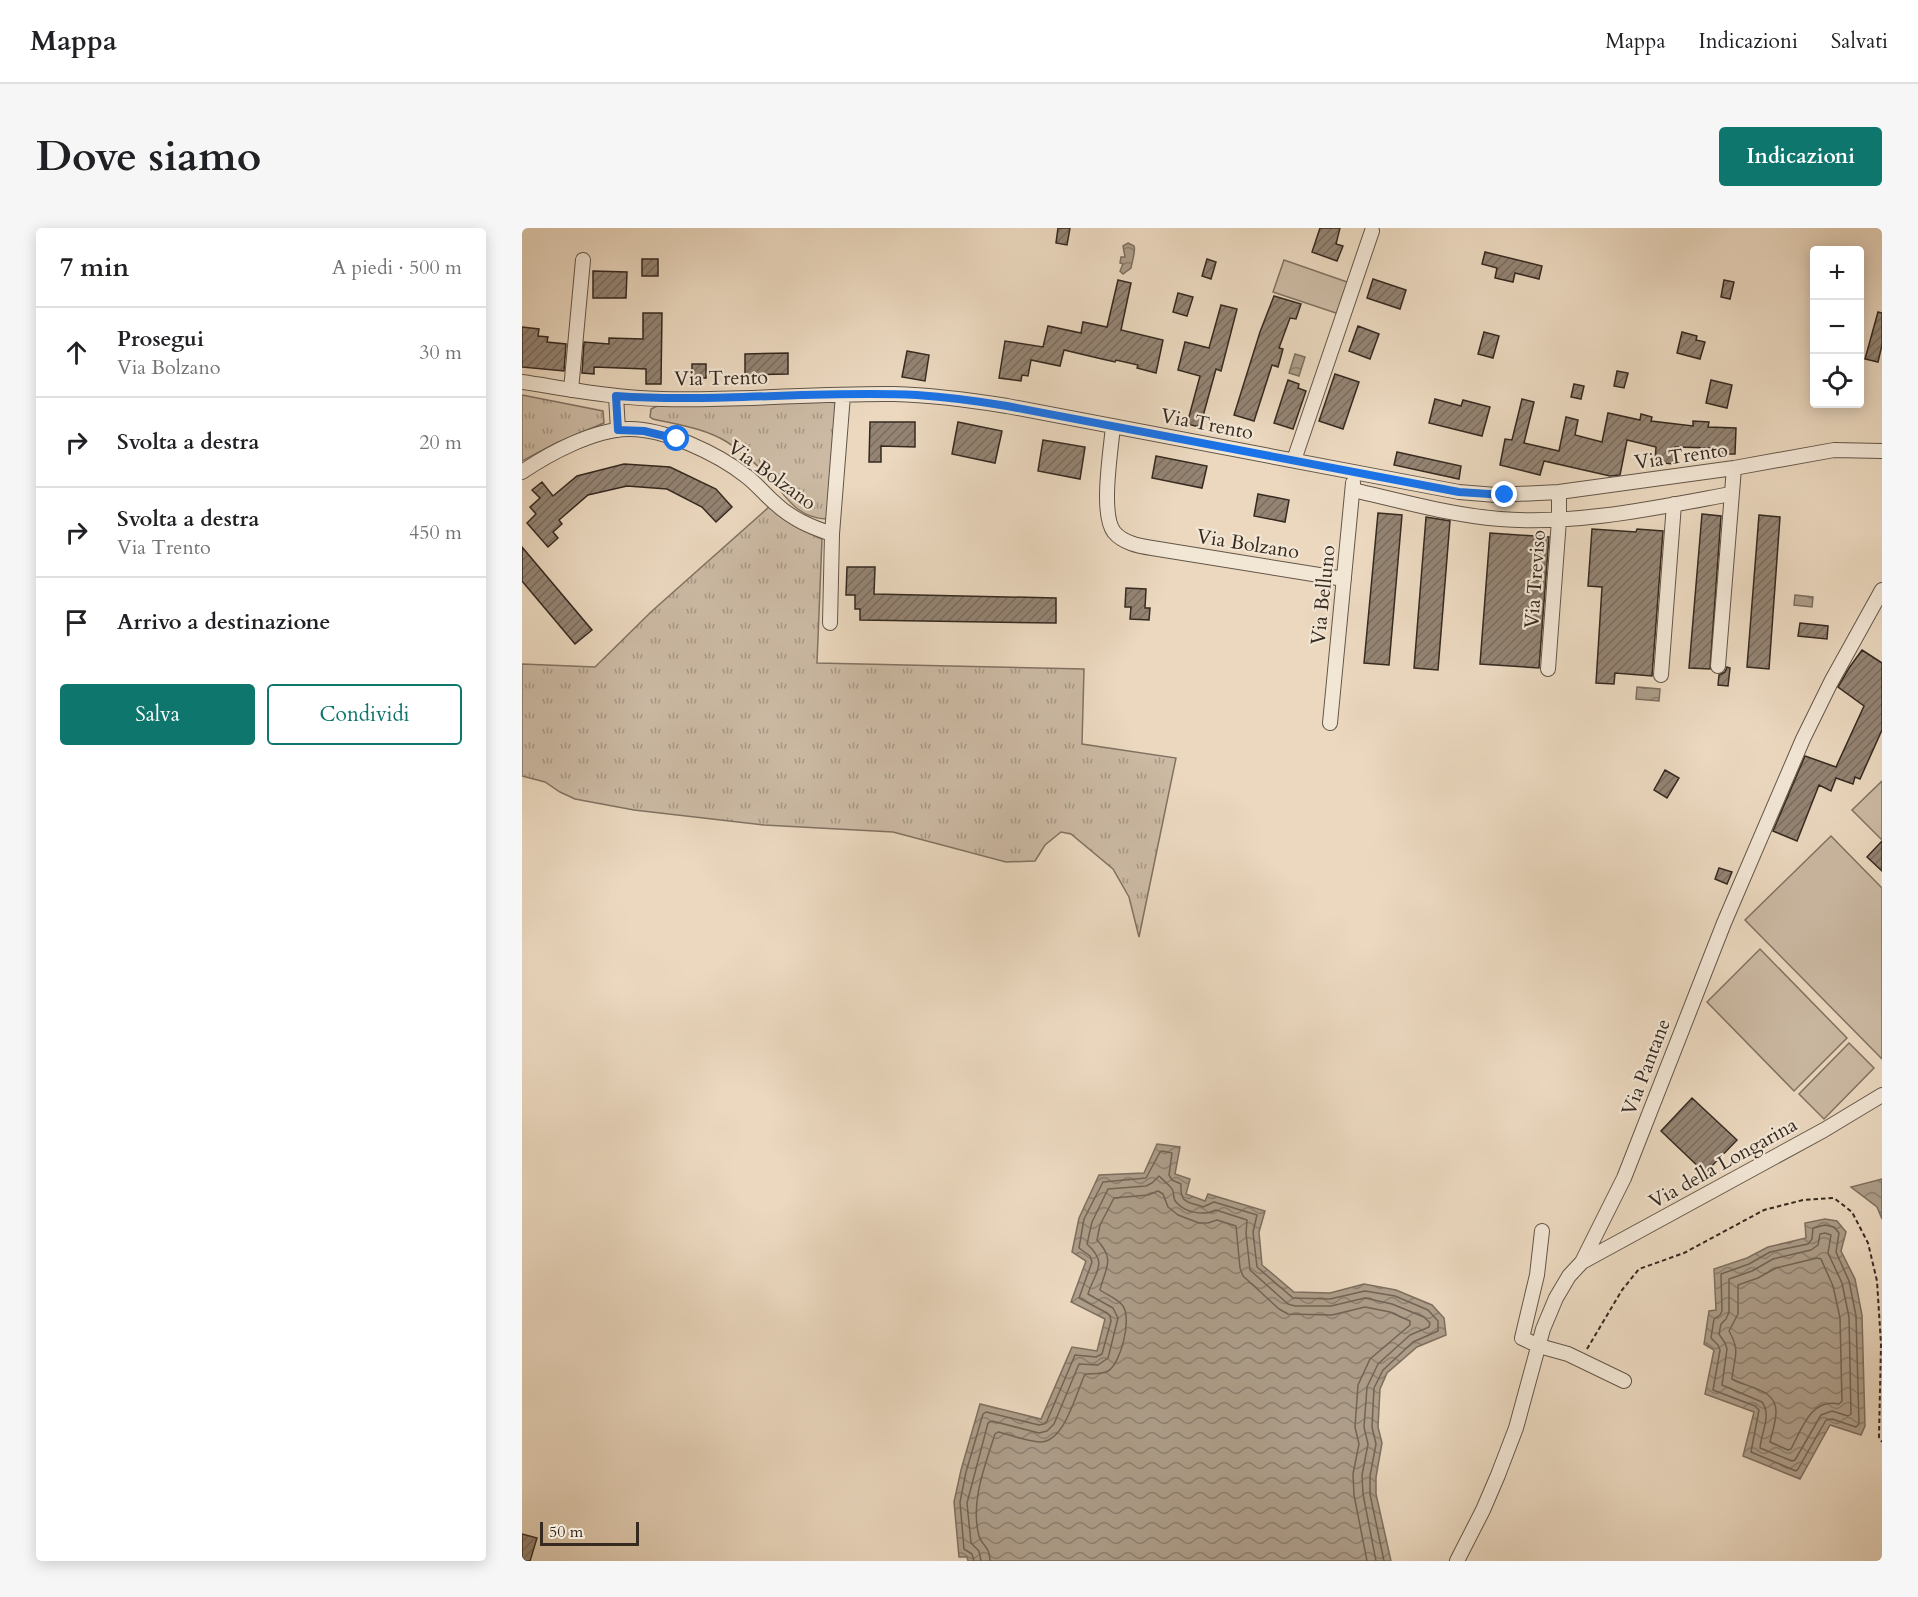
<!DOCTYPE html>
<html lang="it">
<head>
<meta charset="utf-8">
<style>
  body { margin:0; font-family:Cardo,serif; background:#f6f6f6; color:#202124 }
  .controls { position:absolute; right:18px; top:18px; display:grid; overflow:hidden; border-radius:6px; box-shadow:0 3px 15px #0003 }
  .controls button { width:54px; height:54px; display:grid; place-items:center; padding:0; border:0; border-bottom:2px solid #e0e0e0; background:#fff; color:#202124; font:30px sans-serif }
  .scale { position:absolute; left:18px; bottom:15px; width:99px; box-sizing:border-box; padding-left:6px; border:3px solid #362a20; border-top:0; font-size:16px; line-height:21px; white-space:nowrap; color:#362a20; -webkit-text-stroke:4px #f2e6d5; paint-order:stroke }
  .stop { position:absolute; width:18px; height:18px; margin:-14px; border:4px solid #1a73e8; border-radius:50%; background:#fff }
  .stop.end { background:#1a73e8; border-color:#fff; box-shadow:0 2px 6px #0008 }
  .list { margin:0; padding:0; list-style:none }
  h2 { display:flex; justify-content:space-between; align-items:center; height:78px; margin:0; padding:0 24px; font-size:26px }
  h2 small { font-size:20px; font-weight:400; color:#757577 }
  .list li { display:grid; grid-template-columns:39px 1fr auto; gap:18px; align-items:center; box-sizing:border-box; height:90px; padding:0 24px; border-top:2px solid #e0e0e0 }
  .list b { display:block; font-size:22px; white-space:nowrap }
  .list p { margin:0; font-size:20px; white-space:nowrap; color:#757577 }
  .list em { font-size:20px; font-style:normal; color:#757577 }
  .actions { display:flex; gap:12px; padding:18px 24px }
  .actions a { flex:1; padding:14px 0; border:2px solid #0f766e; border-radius:6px; text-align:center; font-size:21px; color:#0f766e }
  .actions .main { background:#0f766e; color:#fff }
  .icon { flex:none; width:33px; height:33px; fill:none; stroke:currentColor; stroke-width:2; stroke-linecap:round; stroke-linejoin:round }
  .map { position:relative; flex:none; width:1360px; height:1333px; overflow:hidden; border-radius:6px }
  header { display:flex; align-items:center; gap:36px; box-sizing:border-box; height:84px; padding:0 30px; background:#fff; border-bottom:2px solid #e0e0e0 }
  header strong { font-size:28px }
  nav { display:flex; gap:33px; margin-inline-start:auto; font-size:21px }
  .intro { display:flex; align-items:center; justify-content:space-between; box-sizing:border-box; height:144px; padding:0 36px }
  h1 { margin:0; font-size:42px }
  .button { padding:15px 27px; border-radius:6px; background:#0f766e; color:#fff; font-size:21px; font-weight:700 }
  main { display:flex; gap:36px; padding:0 36px }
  aside { flex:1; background:#fff; border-radius:6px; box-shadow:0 3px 15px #0003 }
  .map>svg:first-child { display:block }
</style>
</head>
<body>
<header>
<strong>Mappa</strong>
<nav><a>Mappa</a><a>Indicazioni</a><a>Salvati</a></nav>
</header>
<div class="intro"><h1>Dove siamo</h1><a class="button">Indicazioni</a></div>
<main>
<aside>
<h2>7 min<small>A piedi · 500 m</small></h2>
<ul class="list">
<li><svg class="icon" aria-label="ahead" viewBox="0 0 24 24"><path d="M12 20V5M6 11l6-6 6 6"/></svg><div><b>Prosegui</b><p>Via Bolzano</p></div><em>30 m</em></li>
<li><svg class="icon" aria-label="right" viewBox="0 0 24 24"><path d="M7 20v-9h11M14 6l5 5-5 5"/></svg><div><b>Svolta a destra</b></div><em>20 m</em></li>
<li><svg class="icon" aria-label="right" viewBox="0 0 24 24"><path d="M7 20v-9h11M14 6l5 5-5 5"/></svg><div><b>Svolta a destra</b><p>Via Trento</p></div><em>450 m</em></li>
<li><svg class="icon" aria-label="arrive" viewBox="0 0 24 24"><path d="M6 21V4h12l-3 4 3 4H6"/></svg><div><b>Arrivo a destinazione</b></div></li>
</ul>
<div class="actions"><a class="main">Salva</a><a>Condividi</a></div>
</aside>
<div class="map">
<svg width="1360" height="1333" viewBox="0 0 1360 1333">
  <defs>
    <pattern id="grass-tufts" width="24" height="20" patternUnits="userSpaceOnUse" patternTransform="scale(1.5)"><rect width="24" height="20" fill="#ccbaa4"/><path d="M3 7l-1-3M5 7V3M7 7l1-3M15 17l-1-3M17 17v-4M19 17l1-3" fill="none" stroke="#a69785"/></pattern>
    <pattern id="water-waves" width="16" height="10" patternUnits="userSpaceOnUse" patternTransform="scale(1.5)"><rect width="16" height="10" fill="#ad9d89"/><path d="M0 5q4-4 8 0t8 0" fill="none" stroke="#8e8070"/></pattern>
    <pattern id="building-hatch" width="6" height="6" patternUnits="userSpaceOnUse" patternTransform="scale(1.5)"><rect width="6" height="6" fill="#948473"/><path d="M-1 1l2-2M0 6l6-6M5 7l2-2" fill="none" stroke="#7a6c5e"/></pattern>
  </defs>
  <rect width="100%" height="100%" fill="#ebd8bf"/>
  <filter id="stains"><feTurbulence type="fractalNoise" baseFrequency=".00333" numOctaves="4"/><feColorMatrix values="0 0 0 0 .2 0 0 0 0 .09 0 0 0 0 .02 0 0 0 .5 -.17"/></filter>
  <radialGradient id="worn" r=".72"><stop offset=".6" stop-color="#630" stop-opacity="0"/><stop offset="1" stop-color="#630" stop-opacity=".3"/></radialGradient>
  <path fill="url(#grass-tufts)" stroke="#817262" stroke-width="1.5" d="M0,167L81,183L82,195L34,215L0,233Z
    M317,174L308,287L304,291C272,289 264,267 244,246C232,234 219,223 205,214C182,200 157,197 131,191L128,189L129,181L137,177Z
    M247,279L283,303L300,311L295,435L562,441L560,516L654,530L617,709L607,669L591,641L549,606L539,604L523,617L513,633L484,634L371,604L242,597L112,582L53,571L38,564L23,554L0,548V436L73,439L130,383Z"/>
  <path fill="#ccbaa4" stroke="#817262" stroke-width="1.5" d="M762,32L828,55L817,86L751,64Z
    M1360,553V612L1330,582Z
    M1309,608L1360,660V831L1223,692Z
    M1238,721L1325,810L1272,863L1185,774Z
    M1327,815L1352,840L1302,891L1277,866Z"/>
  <path fill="url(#water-waves)" stroke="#7d6f5f" stroke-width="1.5" d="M606,15L612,18C614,22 610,34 609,40L601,46L598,43L601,36L598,35L599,29H603L601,18Z
    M773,126L783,129L777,148L767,145Z
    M1273,367L1291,369L1290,379L1272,377Z
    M1115,459L1138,461L1137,473L1114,471Z
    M635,916L658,919L653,946L668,951L664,966L683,973L686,966L743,983L737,1004L740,1037L772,1064L808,1065L842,1056L874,1062L910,1077L922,1090L924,1107L895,1119L865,1145L858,1161L856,1199L860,1215L854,1249V1266L869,1333H446L445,1329H437L432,1274L439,1242L458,1176L519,1191L550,1119L575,1123L583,1091L549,1074L564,1033L550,1024L557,990L577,947L622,945Z
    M1360,951V991L1355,979L1329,959Z
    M1303,991L1315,993L1324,1004L1319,1023L1333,1051L1340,1087L1343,1198L1339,1207L1308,1197L1278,1251L1221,1228L1232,1184L1183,1166L1192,1122L1182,1116L1187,1083L1194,1082L1192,1041L1225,1030L1246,1019L1284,1010L1283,995Z"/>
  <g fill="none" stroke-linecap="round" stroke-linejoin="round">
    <path stroke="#726454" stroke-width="1.5" d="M1303,997L1312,999L1317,1005L1314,1024L1327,1053L1334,1088L1337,1196L1334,1199L1310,1191L1304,1192L1276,1241L1274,1243L1229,1224L1237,1182L1233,1178L1191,1162L1198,1122L1196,1117L1189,1110L1192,1091L1198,1087L1200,1083L1199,1046L1227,1036L1248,1024L1286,1016L1290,1011L1291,1000Z
      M1303,1005L1309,1007L1306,1025L1320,1055L1327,1089L1329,1186L1326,1188L1310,1183L1299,1187L1273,1232L1270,1233L1238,1220C1239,1205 1250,1187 1240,1174L1200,1157L1205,1121L1203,1115L1197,1106L1199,1096L1204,1091L1207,1084V1051L1230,1043L1251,1031L1289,1022L1296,1017L1298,1006Z
      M1295,1030L1299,1031L1311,1058L1318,1090L1320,1173L1317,1176C1289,1170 1280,1200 1269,1221L1266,1222L1248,1214C1250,1204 1254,1194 1254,1184C1254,1160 1225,1160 1210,1151C1212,1128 1219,1124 1207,1103L1216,1086V1057L1236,1050L1254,1040Z
      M452,1333L450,1326L442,1321L438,1274L444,1244L461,1186L464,1184L517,1197L522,1196L525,1193L553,1127L574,1129L580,1126L589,1093L588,1088L585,1085L557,1070L570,1034L568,1028L557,1020L562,991L581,954L624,950L638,924L640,923L650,925L647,947L650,952L659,956C658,975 664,973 681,979L692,974L735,987L731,1004L735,1039L771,1070L808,1071L843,1063L873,1068L906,1082L916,1093V1103L891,1114L861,1142L852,1160L850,1199L854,1216L848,1248V1266L862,1333
      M459,1333L457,1323L449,1315L445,1275L466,1195L470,1193L517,1205L525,1203L532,1196L557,1136L576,1137L586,1130L596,1090L591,1080L566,1066C573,1043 587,1036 565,1016L570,994L586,961L624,958L630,955L637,948C638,949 650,960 650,961C653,965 650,970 654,974C663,985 682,988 694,982L725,992L724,1005L728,1042L766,1076L773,1078H809L843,1070L870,1076L902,1089L908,1095L907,1099L888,1107L856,1136L845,1159L842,1199L846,1216L840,1247L841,1266L854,1333
      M468,1333C468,1318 460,1318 457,1308C448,1274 463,1238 473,1206L476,1204C489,1207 504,1213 518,1214C543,1214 554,1165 563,1146C570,1145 578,1147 586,1143C599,1135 610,1091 601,1078C595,1070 585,1067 578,1062C583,1040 594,1032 575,1012L578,997L592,970L626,967L636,963L641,966L646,979L656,987L677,995H686L695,992L714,998L718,1040L721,1048L757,1081L766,1086L810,1087L843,1079L868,1084L888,1093V1097L848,1131L836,1157L833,1199L837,1216L831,1246L832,1267L845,1333"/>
  </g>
  <path fill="url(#building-hatch)" stroke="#362a20" stroke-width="1.5" d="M536,0H548L545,17L534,15Z
    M798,0H818L814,16L821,18L815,33L790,24Z
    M963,24L1020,38L1017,51L993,45L991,54L973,50L975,40L960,36Z
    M120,31H136V48H120Z
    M685,31L694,34L689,51L680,48Z
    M71,43L105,44L104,70H71Z
    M851,51L884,62L878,81L845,70Z
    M596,52L609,55L599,102L641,112L634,145L615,140L616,137L594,132L593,134L580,131L542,122L538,138L509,132L506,148L500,147L499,153L477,150L483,113L521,119L526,98L559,105L561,94L585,99Z
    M1202,52L1212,54L1208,71L1199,69Z
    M656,65L671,69L665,88L651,84Z
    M752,68L779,76L774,91L768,90L757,120L761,121L756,139L750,137L732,193L712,187L738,104Z
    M699,77L715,81L699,143L694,141L678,199L665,196L678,148L656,142L663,114L687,120Z
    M1356,84L1360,85V117L1356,134L1343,131Z
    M121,85H140L139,156H124V141L72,139V146L60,145L62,114L87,116V110L121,111Z
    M836,98L857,106L848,131L827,123Z
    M0,99L17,101L16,108L26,109L25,114L44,116L42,143L0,139Z
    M962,104L977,108L971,130L956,126Z
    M1160,104L1175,108L1174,112L1183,114L1178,131L1155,125Z
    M385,123L407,127L403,153L380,149Z
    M266,125V146L223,147V126Z
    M170,136H184V150H170Z
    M1095,143L1106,145L1102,160L1092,158Z
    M813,146L837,154L821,201L797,193Z
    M766,152L777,156L776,160L784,163L771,201L752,195Z
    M1189,152L1210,157L1205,180L1184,175Z
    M1052,156L1062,158L1059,171L1049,169Z
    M913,171L939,178L941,172L968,179L960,208L907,195Z
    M1000,171L1012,174L1002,215L1037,223L1044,189L1056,192L1053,207L1080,214L1086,185L1118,192L1119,186L1130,189L1129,193L1171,198V193L1187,194L1186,199L1214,200L1213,226H1202V228H1191V220L1153,219L1151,236L1133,234L1134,219L1105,212L1098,247L1088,248L1022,233L1018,247L978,237L983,211L990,212Z
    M348,194H393V219L359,218V234H347Z
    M436,194L480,203L473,235L430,226Z
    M521,212L563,219L558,251L516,243Z
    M875,224L939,238L937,251L872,237Z
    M634,228L685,238L680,260L630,250Z
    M102,236L148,239L194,261L210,279L194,294L180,279L145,261L105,258L66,267L37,292L40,296L31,304L36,310L26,319L5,295L14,286L8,279L18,270L10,262L20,254L31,268L55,248Z
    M736,266L767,272L763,294L732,288Z
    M856,285L880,287L867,437L842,435Z
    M1180,286L1199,288L1188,441L1167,440Z
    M1237,287L1258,289L1247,441L1225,439Z
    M904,289L928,293L916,442L892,440Z
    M1070,301L1114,304L1115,301L1141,303L1130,448L1093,445L1092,456L1074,455L1080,359L1066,358Z
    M968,305L1027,309L1017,440L958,436Z
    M0,319L70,402L53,416L0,353Z
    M325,339H353L352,366L534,370V395L338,392V381H333V367H324Z
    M604,360L624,361L623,380H628L627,392L608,391L609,379H603Z
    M1278,395L1306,398L1305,411L1276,408Z
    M1340,422L1360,435V502L1338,551L1333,549L1331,556L1314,550L1309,563L1297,557L1275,613L1251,603L1283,528L1314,539L1342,478L1316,459L1327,440Z
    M1205,439L1208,440L1206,458L1196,457L1197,447L1203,444Z
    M1143,542L1157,550L1145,570L1132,562Z
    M1360,613V643L1345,629Z
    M1197,640L1210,644L1205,656L1193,651Z
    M1170,870L1215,912L1183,945L1139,903Z
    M0,1306L15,1310L8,1333H0Z"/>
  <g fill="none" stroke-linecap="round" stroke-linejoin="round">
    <g stroke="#635648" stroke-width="16">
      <path id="minor" d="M0,154C47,161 93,170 140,171C217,173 295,165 372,166C410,167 448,172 485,178L937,264L974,267L1037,264L1212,240L1312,222L1360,223
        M49,162L61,32
        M94,168L96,202
        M591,198C589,222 578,286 592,304C601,315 617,318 630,320L822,351
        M772,232L850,3
        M0,244C28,225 71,202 106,201C142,200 196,226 224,248C235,256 243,267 254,276C270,291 289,299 310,306
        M831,262C879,273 929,287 978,291C1055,297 1133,280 1209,266
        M308,395L310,306L321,167
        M1196,438L1212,240
        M1026,441L1037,292V264
        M1139,447L1152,276
        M808,495L831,255
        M1020,1003L1015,1047L1000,1110L1017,1118L1046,1126L1102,1153
        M1060,1034L1302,902L1360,867
        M935,1333L961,1282L976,1247L994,1200L1021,1101L1034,1070L1047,1048L1060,1034L1102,950L1202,695L1281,511L1309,454L1360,362"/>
    </g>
    <path stroke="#362a20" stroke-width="2" stroke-dasharray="4.5 3" stroke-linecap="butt" d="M1065,1121L1100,1062L1117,1041L1162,1025L1242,982L1281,972L1312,970L1330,984L1346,1015L1355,1053L1359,1116L1357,1209L1360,1214"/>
    <use href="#minor" stroke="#f2e6d5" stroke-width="14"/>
  </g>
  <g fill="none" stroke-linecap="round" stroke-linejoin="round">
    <path stroke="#1a73e8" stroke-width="8" d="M155,211L122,203L96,202L94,168C195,175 295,162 395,167C425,169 455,173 485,178L937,264L983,267"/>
  </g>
  <g text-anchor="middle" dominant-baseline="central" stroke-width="4.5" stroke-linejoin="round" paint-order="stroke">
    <g font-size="20" fill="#362a20" stroke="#f2e6d5">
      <text transform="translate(199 150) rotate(-1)">Via Trento</text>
      <text transform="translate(685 196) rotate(11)">Via Trento</text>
      <text transform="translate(1159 228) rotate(-8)">Via Trento</text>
      <text transform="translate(250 247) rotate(36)">Via Bolzano</text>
      <text transform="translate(726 316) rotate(9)">Via Bolzano</text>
      <text transform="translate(1013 351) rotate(-86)">Via Treviso</text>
      <text transform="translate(801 367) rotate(-84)">Via Belluno</text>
      <text transform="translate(1124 839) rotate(-69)">Via Pantane</text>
      <text transform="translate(1201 935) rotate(-29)">Via della Longarina</text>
    </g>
  </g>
  <rect width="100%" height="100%" filter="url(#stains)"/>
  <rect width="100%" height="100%" fill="url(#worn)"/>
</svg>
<div class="controls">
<button>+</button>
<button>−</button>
<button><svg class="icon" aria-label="locate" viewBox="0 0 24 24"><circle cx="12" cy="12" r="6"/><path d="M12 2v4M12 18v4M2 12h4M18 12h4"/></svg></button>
</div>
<div class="scale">50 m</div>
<div class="stop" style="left:155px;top:211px"></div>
<div class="stop end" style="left:983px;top:267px"></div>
</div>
</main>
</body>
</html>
